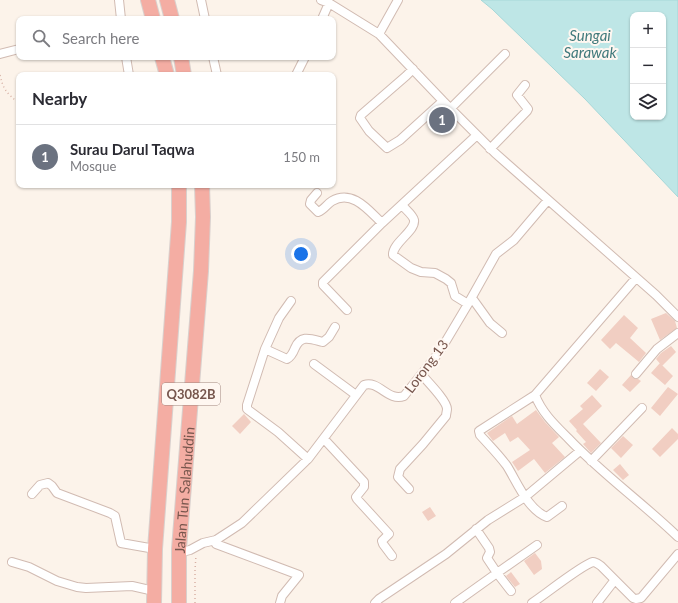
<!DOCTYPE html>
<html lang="en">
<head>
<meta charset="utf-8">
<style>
  body { margin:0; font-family:Lato,sans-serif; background:#f7f7f7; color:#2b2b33 }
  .controls { position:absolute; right:12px; top:12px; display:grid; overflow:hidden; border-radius:8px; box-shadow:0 1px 3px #0004 }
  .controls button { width:36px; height:36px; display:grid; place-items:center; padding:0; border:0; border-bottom:1px solid #e1e1e2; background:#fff; color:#2b2b33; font:20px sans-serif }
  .you { position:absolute; left:301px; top:254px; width:14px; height:14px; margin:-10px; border:3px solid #fff; border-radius:50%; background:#1a73e8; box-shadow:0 0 0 6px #1a73e833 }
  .badge { display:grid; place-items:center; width:26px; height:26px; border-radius:50%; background:#db2777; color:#fff; font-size:13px; font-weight:700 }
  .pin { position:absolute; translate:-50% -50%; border:2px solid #fff; box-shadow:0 1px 4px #0006 }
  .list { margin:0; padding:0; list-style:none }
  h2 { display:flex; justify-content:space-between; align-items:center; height:52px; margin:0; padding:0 16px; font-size:17px }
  h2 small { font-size:13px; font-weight:400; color:#7c7c81 }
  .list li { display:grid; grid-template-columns:26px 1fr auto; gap:12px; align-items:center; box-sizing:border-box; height:64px; padding:0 16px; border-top:1px solid #e1e1e2 }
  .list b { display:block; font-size:15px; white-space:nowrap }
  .list p { margin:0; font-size:13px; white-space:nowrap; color:#7c7c81 }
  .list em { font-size:13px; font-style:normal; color:#7c7c81 }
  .icon { flex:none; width:22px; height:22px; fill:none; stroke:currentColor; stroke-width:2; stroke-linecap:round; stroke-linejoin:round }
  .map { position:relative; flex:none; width:678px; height:603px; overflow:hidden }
  .search { position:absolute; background:#fff; box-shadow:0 1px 3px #0004; left:16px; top:16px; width:320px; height:44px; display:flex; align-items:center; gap:10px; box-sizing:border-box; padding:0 14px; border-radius:8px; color:#7c7c81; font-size:15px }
  .panel { position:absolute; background:#fff; box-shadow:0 1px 3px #0004; left:16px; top:72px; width:320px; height:116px; border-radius:8px }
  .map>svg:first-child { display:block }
</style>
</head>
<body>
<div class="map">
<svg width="678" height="603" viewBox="0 0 678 603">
  <rect width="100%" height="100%" fill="#fcf3ea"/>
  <path fill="#bee6e6" stroke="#a5d7d8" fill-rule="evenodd" d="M481,0H678V197L585,99L492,9ZM633,15H663V117H633Z"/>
  <path fill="#f1cec2" d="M666,313L675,321L677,328L660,340L651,319Z
    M624,315L638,328L630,338L646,353L639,362L616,343L610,349L601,340Z
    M671,346L676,352L662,366L656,359L661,353Z
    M660,363L673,376L665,385L651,373Z
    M600,369L609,377L596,391L587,383Z
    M631,375L633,378L638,379L641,381L630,392L622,385Z
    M668,387L678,394L660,416L651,408Z
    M592,395L602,406L583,424L601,443L591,453L583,444L586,442L576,431L577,430L569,421L583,409L580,406Z
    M536,410L545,422L559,437L552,443L565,457L545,473L534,459L518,471L512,462L530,450L518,437L510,442L505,433L493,441L487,433L512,416L517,424Z
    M244,414L251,422L240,434L232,426Z
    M672,428L678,434V439L660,457L652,449Z
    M623,436L633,445L621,458L611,448Z
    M620,464L629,475L623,480L613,470Z
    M430,507L436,516L428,521L422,512Z
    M535,553L541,561L542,569L534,575L524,561Z
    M511,572L520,584L515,587L506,576Z"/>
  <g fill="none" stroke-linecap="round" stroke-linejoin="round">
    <g stroke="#d1bbb2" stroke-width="10">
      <path id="street" d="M119,0L121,19
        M201,0L205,19
        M321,0L329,3L379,34L443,101L495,153L656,295L678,317
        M322,19L329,3
        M379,34L398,0
        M0,54L19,49
        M126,57L129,75
        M213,57L217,75
        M413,69L406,76L361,115L360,118L369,131L387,148L400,140L443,101
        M296,75L305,57
        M451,108L505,54
        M490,149L527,111L528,109L517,95L525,85
        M317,193L311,200L310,204L318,212C324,210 327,204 332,201C353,189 369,211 382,223
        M402,205C405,209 413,215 414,220C416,231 392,243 393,255L411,268L421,272L435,273L446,279L451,283L455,296L468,304
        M472,298L490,323L502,333
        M291,301L279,318L265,349L247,405V409L278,432L308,459
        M347,310L323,285V282L382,223L477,135
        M265,349L287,359C291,357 293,353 295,348C301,334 311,339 323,342L329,337L335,327
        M314,364L356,395
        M636,374L657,349L678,333
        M535,395C542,413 555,425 568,438C602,474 643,503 678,537
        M324,439L364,482V487L356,497L357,499L389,534L382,541L383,544L392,556
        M591,461L642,408
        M409,489L398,477L400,469L423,444L446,416C446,414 447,411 447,409C447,401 428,382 422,375
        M32,494L40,485L48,483L52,486L57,493L110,513L115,516L121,543L155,549
        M562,506L547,517C528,510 517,482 507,466C499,455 489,445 480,435L479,431L535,395L636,278
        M476,529L489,548L490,552L487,558L497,573L537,545
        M216,540L215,542L216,544L299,575L282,596L280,603
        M179,549L186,551L190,550L203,543L216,540L242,523L308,459L364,385C379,380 388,402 404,396L440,351L468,304L496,254L514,240L548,200
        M12,562L29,567L57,581L77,587L86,588L132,586L154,591
        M375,603L379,599L446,554L488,520L525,497L580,451
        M455,603L497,573L511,591
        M532,603C543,596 583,564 593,562C596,562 598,564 601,566L633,598L636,599L641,598L678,554
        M597,603L614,581"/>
    </g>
    <g stroke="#d9d0cd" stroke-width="16">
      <g id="highway">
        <path d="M148,0L153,19"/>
        <path d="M167,0L172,19"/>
        <path d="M162,57L167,75"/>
        <path d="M181,57L184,75"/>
        <path d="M154,603L155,549L179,222V185"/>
        <path id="s1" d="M179,603V549L201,271L203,217L202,185"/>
      </g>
    </g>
    <path stroke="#d7b1a5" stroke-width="1.5" stroke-dasharray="1 3" stroke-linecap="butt" d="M0,75C3,89 7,94 19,103
      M195,603V570L196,555"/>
    <use href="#street" stroke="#fff" stroke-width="8"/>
    <use href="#highway" stroke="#f4ada3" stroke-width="14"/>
  </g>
  <g text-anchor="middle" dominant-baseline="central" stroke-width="4" stroke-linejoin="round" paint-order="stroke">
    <rect fill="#fff7f1" stroke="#a0867e" stroke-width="1" x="162" y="383" width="58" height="22" rx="3"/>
    <g font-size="13" font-weight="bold" fill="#77564d">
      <text x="191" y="394">Q3082B</text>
    </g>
    <g font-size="14" fill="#77564d" stroke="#fff7f1">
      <text transform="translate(426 366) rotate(-53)">Lorong 13</text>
      <text stroke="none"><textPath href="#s1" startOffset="113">Jalan Tun Salahuddin</textPath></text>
    </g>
    <g font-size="15" font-style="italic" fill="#417a7c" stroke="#fff7f1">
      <text x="590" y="35">Sungai<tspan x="590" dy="17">Sarawak</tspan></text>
    </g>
  </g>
</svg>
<div class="controls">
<button>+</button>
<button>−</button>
<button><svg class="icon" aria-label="layers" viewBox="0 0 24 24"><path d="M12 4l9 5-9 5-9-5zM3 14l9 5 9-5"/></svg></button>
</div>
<div class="you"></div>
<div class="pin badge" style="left:442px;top:120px;background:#6b7280">1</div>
<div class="search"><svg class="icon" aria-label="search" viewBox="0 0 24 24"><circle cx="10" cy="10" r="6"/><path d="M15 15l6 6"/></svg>Search here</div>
<section class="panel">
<h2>Nearby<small></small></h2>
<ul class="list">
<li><span class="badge" style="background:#6b7280">1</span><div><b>Surau Darul Taqwa</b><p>Mosque</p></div><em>150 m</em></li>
</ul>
</section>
</div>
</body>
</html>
